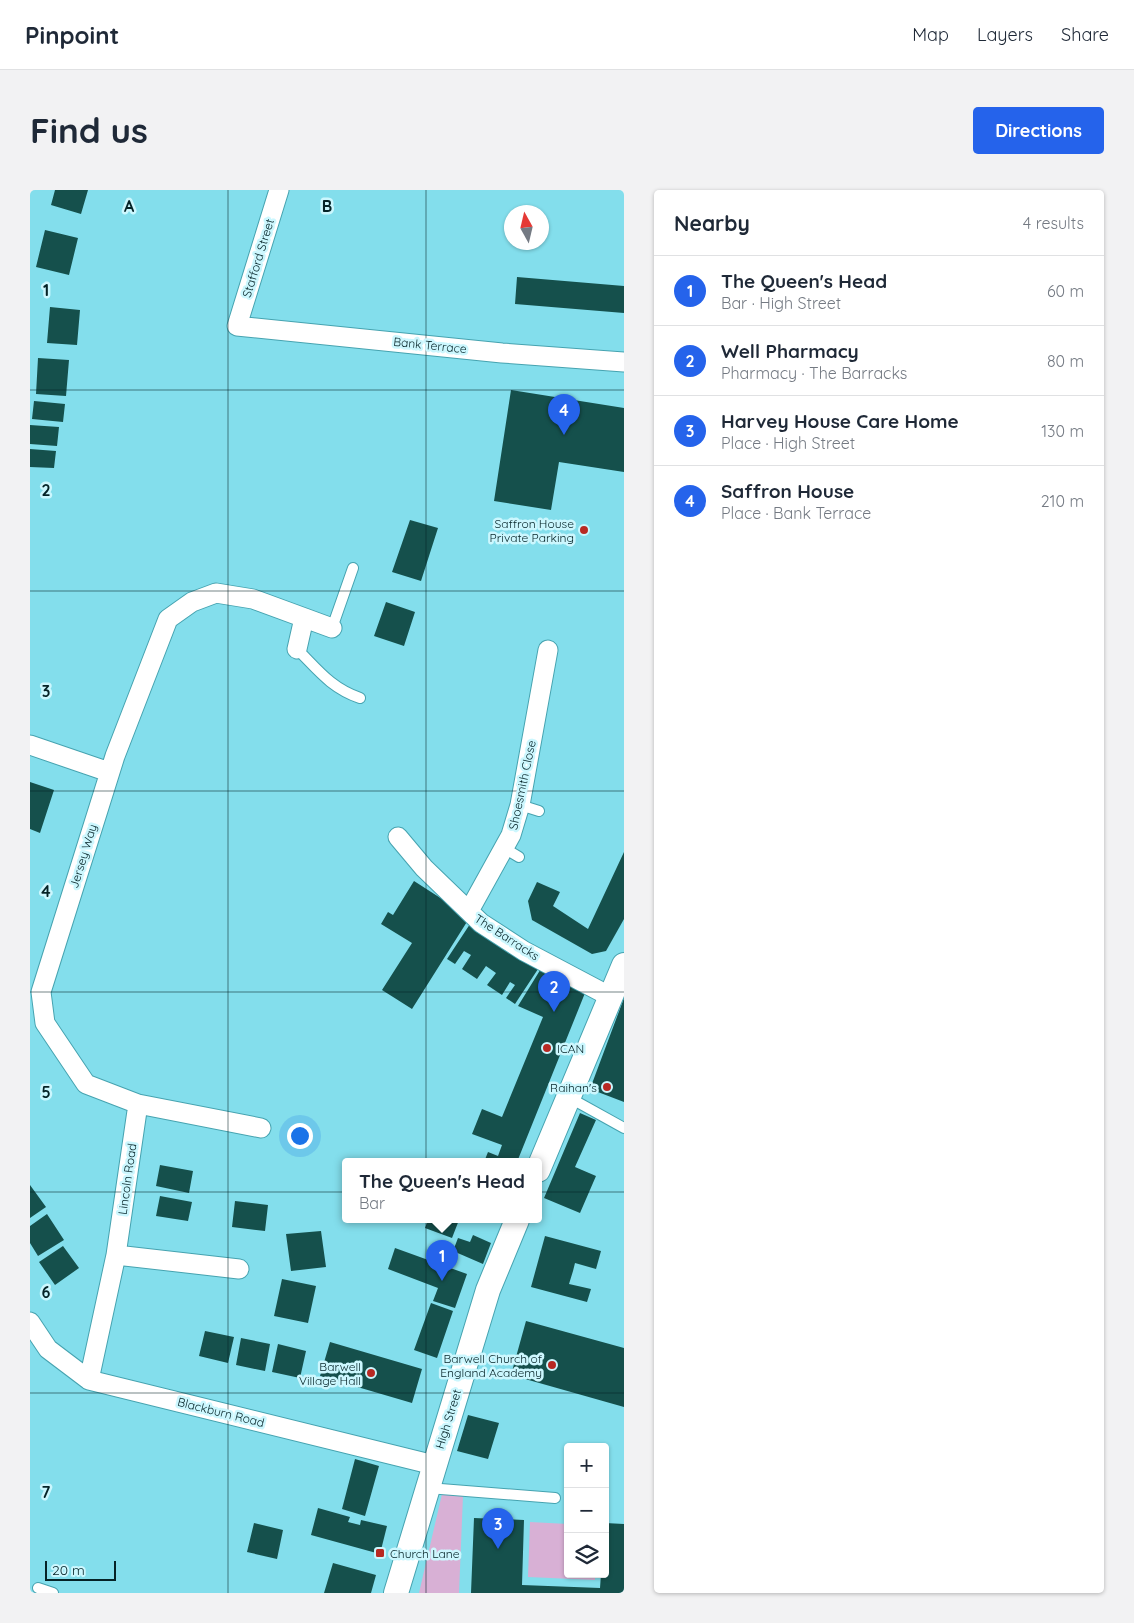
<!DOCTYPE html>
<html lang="en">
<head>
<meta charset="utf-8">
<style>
  body { margin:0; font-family:Quicksand,sans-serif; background:#f2f2f3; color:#1f2937 }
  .controls { position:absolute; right:15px; bottom:15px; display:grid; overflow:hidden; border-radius:5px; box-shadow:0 1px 4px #0004 }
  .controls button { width:45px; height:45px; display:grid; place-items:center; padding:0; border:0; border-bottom:1px solid #e0e1e3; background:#fff; color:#1f2937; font:25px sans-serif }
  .compass { position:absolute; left:474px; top:15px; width:45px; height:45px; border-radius:50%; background:#fff; box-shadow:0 1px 4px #0004; rotate:352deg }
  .scale { position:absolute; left:15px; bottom:12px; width:71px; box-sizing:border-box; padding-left:5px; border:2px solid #052327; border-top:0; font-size:14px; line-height:18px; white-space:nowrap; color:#052327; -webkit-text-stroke:4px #ccf7fe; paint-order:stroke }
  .you { position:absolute; left:269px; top:945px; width:18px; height:18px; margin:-12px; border:4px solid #fff; border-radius:50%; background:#1a73e8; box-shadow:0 0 0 8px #1a73e833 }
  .badge { display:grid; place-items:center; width:32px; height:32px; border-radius:50%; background:#2563eb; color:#fff; font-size:16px; font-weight:700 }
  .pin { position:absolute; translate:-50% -41px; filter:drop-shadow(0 1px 2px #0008) }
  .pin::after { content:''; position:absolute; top:26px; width:18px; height:15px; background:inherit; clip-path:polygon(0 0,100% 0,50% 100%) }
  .popup { position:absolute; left:312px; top:968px; width:200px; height:65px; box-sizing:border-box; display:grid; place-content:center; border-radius:5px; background:#fff; filter:drop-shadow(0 1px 4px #0005); font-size:16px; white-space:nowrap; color:#747a83 }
  .popup b { font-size:19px; color:#1f2937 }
  .popup::after { content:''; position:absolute; left:50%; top:100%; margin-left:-10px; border:10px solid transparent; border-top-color:#fff }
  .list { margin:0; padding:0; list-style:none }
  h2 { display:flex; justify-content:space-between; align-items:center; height:65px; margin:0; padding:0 20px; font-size:21px }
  h2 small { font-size:16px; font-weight:400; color:#747a83 }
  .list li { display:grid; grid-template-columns:32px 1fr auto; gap:15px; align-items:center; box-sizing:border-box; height:70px; padding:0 20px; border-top:1px solid #e0e1e3 }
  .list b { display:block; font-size:19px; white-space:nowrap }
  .list p { margin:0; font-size:16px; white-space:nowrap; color:#747a83 }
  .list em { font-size:16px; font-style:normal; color:#747a83 }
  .icon { flex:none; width:28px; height:28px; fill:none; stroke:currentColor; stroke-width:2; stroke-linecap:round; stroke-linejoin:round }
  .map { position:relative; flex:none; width:594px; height:1403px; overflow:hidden; border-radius:5px }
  header { display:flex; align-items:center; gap:30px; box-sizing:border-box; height:70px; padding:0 25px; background:#fff; border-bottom:1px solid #e0e1e3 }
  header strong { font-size:24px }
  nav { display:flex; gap:28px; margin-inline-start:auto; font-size:18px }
  .intro { display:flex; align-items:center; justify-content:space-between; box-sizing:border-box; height:120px; padding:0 30px }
  h1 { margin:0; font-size:35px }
  .button { padding:12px 22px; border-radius:5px; background:#2563eb; color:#fff; font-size:18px; font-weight:700 }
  main { display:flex; gap:30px; padding:0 30px }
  aside { flex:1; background:#fff; border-radius:5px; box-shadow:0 1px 4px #0004 }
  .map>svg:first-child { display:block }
</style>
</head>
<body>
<header>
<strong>Pinpoint</strong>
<nav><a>Map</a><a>Layers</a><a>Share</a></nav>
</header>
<div class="intro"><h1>Find us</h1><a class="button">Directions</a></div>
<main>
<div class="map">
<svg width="594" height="1403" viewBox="0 0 594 1403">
  <rect width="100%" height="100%" fill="#83deec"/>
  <path fill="#d8b0d5" d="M412,1304L433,1306L429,1403H389Z
    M500,1332L538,1334V1384H565V1390L498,1387Z"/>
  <path fill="#15504c" d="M25,0H58L51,24L21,15Z
    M15,40L48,48L39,85L6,77Z
    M487,87L594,96V123L485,114Z
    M20,117L50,120L47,155L17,153Z
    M8,168L39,170L36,206L6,204Z
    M481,200L594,218V282L529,272L521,320L464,311Z
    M4,211L35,214L33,232L2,229Z
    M0,235L29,237L27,256L0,254Z
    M0,259L26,261L24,278L0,277Z
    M380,330L408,338L391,391L362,382Z
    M356,412L385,422L374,456L344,446Z
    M0,592L24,600L10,643L0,639Z
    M594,662V729L576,761L562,764L502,730L498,711L507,692L530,702L523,716L558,739Z
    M384,691L440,727L382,819L352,800L382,753L351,734L358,722L363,725Z
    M442,731L510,776L485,814L476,808L485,795L480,792L472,805L457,795L466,783L456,776L447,789L432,779L441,765L434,761L425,774L417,769Z
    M512,777L555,803L487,972H454L458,962L468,966L472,955L442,944L452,919L472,927L513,827L488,816Z
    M594,808V912L560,899Z
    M550,923L566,930L545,977L566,986L550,1023L514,1008Z
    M130,975L163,981L159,1003L126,996Z
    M0,995L16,1017L0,1028Z
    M130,1006L162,1012L158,1031L126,1026Z
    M205,1011L238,1015L235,1041L202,1037Z
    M17,1024L34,1050L8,1066L0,1053V1036Z
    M398,1030H429L422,1048L395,1038Z
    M291,1041L296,1077L261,1081L256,1044Z
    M443,1045L461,1053L453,1074L423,1061L428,1048L440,1052Z
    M515,1046L571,1061L566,1079L545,1073L543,1081L539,1094L561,1099L557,1112L501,1097Z
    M33,1056L49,1078L25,1095L9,1072Z
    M365,1058L437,1084L425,1118L403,1111L408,1098L358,1079Z
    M252,1089L286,1096L278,1133L244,1126Z
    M401,1113L423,1121L407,1168L384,1160Z
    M496,1131L594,1158V1217L481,1185Z
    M175,1141L204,1147L198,1173L169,1166Z
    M211,1148L240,1154L235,1181L206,1175Z
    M300,1152L392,1179L382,1213L290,1186Z
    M248,1154L276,1161L270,1188L242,1182Z
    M438,1225L469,1233L458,1269L427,1261Z
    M325,1269L349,1276L335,1326L312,1319Z
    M288,1318L320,1327L318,1332L330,1335L331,1330L357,1336L350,1364L281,1345Z
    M444,1328L494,1330L492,1395L570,1398L571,1384H575V1333L594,1334V1403H441Z
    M224,1333L253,1340L247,1369L217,1362Z
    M303,1373L346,1385L341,1403H294Z"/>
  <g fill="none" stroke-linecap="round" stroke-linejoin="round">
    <g stroke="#46a3b0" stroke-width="12">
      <path id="service" d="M302,438L323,378
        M267,459C288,480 301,498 330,508
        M490,615L509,621
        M474,658L489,667
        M538,909L549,913L594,938
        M398,1298L525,1308
        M8,1398L23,1403"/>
    </g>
    <g stroke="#46a3b0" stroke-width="21">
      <path id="minor" d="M249,0L207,136L472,163L594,172
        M267,459L274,428
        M0,555L79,582
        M368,647L394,678L451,733L494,761L581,807
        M439,721L481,645L490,615L518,460
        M231,938L108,914L56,894L15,833L11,802L85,566L138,429L162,412L186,403L223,409L302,438
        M86,1065L209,1079
        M0,1132L18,1159L59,1190L404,1275
        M59,1190L86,1065L108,914"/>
    </g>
    <g stroke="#46a3b0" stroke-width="26">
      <path id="tertiary" d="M508,980L594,775
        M366,1403L458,1100L487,1030"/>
    </g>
    <use href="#service" stroke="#fff" stroke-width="10"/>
    <use href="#minor" stroke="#fff" stroke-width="19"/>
    <use href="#tertiary" stroke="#fff" stroke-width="24"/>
  </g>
  <path fill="none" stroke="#052327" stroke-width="1" stroke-opacity="0.55" d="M198,0V1403M396,0V1403M0,200H594M0,401H594M0,601H594M0,802H594M0,1002H594M0,1203H594"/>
  <g fill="#b82923" stroke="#ccf7fe" stroke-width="2">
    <circle cx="554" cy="340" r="5"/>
    <circle cx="517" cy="858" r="5"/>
    <circle cx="577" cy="897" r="5"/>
    <circle cx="522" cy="1175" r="5"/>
    <circle cx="341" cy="1183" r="5"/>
    <rect x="345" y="1358" width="10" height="10" rx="2.5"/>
  </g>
  <g text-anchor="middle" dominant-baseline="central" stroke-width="5" stroke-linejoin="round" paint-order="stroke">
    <g font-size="12" fill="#052327" stroke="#ccf7fe">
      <text transform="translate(228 68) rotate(-73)">Stafford Street</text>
      <text transform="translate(400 155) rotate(6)">Bank Terrace</text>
      <text transform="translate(492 595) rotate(-78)">Shoesmith Close</text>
      <text transform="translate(53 666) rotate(-73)">Jersey Way</text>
      <text transform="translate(477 747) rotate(33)">The Barracks</text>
      <text transform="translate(97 989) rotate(-82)">Lincoln Road</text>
      <text transform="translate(191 1222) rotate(14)">Blackburn Road</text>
      <text transform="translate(418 1229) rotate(-73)">High Street</text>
    </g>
    <g font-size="12" fill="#052327" stroke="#ccf7fe" text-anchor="end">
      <text x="544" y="333">Saffron House<tspan x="544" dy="14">Private Parking</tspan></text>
      <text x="527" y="858" text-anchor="start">ICAN</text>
      <text x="567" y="897">Raihan's</text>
      <text x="512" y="1168">Barwell Church of<tspan x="512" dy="14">England Academy</tspan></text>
      <text x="331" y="1176">Barwell<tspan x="331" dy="14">Village Hall</tspan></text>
      <text x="360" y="1363" text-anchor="start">Church Lane</text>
    </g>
  </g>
  <g font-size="16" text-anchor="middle" font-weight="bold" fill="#052327" stroke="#ccf7fe" stroke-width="5" stroke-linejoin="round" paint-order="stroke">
    <text x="99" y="22">A</text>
    <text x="297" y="22">B</text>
    <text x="16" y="106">1</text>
    <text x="16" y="306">2</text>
    <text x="16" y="507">3</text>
    <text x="16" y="707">4</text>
    <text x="16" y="908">5</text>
    <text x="16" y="1108">6</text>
    <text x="16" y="1308">7</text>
  </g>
</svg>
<div class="controls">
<button>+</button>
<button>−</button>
<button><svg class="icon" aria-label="layers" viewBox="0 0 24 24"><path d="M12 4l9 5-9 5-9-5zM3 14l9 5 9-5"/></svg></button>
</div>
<svg class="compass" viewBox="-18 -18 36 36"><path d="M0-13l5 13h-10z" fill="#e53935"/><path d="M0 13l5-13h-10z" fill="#747a83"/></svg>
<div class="scale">20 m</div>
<div class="you"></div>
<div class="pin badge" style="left:412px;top:1091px">1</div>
<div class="popup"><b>The Queen's Head</b>Bar</div>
<div class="pin badge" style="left:524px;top:822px">2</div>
<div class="pin badge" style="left:468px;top:1359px">3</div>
<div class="pin badge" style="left:534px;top:245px">4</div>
</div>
<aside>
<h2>Nearby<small>4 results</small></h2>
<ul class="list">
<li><span class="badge">1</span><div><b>The Queen's Head</b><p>Bar · High Street</p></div><em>60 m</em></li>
<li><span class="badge">2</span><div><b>Well Pharmacy</b><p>Pharmacy · The Barracks</p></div><em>80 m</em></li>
<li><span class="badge">3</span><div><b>Harvey House Care Home</b><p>Place · High Street</p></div><em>130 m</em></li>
<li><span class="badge">4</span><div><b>Saffron House</b><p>Place · Bank Terrace</p></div><em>210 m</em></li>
</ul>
</aside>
</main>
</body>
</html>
